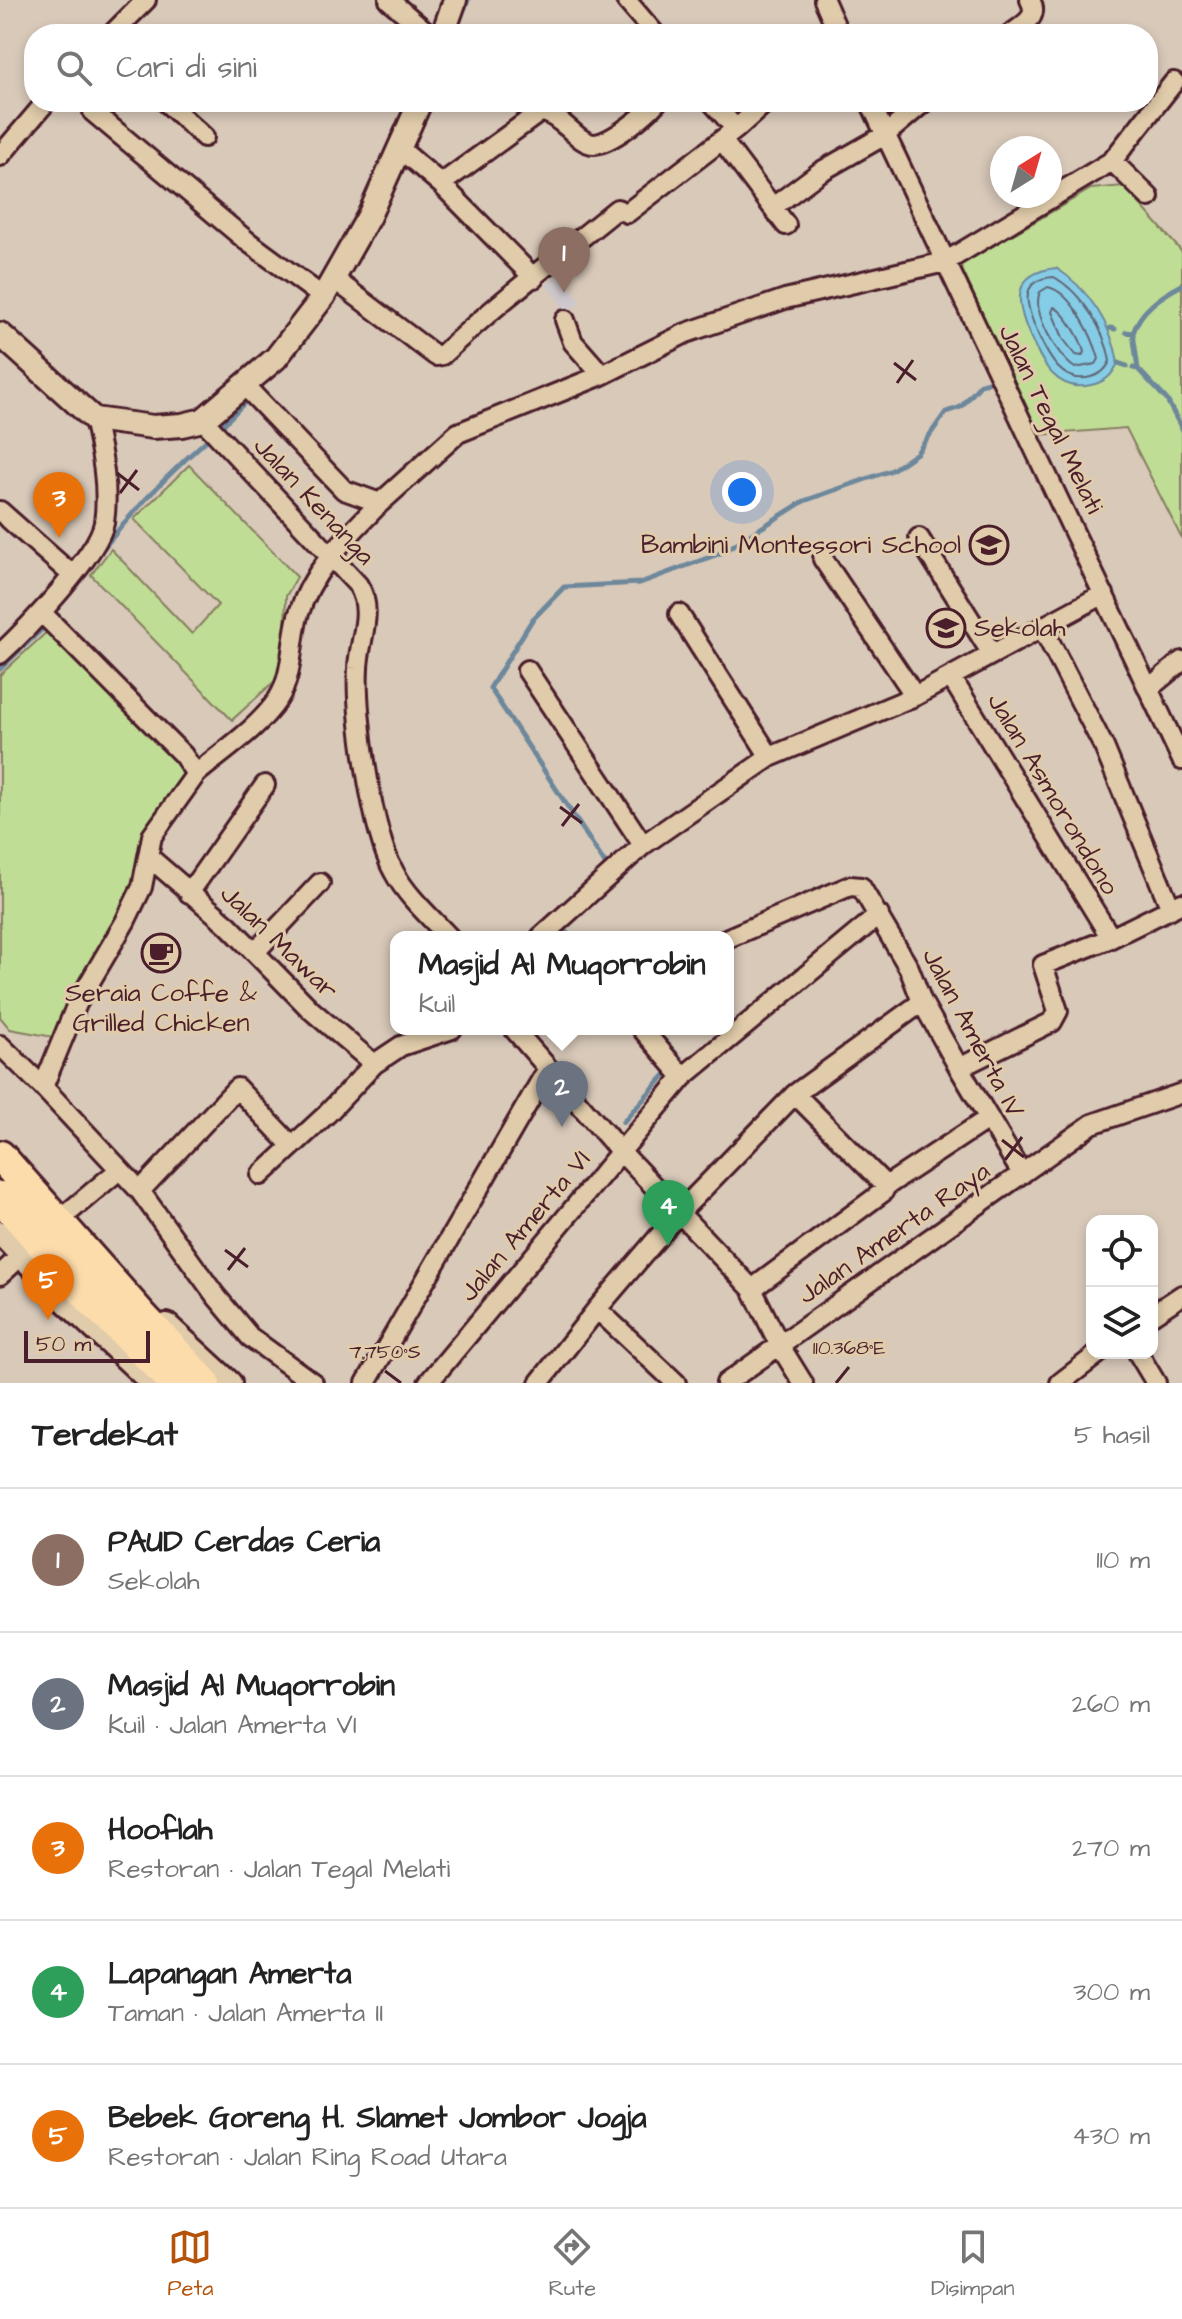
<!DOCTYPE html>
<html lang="id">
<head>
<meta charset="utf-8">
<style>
  body { margin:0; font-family:"Architects Daughter",sans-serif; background:#f2f2f2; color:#222 }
  .controls { position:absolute; right:24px; bottom:24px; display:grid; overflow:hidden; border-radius:16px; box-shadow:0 4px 12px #0003 }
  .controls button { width:72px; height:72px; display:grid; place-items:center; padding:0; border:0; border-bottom:2px solid #e0e0e0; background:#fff; color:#222; font:40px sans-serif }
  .compass { position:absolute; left:990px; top:136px; width:72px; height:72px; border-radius:50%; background:#fff; box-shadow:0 4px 12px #0003; rotate:37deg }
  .scale { position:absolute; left:24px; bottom:20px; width:126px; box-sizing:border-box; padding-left:8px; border:4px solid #4a1f2b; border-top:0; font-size:22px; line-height:28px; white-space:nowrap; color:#4a1f2b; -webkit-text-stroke:6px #e0cbaa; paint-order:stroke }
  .you { position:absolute; left:742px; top:492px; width:28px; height:28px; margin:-20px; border:6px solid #fff; border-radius:50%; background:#1a73e8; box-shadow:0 0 0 12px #1a73e833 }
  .badge { display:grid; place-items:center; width:52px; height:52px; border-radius:50%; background:#b45309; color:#fff; font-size:26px; font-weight:700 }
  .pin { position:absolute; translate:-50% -66px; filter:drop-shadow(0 2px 4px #0008) }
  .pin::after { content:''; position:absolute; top:42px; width:28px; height:24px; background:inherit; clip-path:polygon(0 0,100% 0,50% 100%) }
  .popup { position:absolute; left:390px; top:931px; width:344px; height:104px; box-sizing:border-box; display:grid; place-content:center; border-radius:16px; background:#fff; filter:drop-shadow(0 2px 6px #0005); font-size:26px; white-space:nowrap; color:#767676 }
  .popup b { font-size:30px; color:#222 }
  .popup::after { content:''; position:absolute; left:50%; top:100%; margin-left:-16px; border:16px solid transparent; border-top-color:#fff }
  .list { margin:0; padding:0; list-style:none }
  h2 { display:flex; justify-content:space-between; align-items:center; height:104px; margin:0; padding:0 32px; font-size:34px }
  h2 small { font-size:26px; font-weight:400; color:#767676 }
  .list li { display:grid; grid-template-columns:52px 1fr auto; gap:24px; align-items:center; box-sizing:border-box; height:144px; padding:0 32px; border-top:2px solid #e0e0e0 }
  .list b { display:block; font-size:30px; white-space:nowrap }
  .list p { margin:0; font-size:26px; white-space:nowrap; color:#767676 }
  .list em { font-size:26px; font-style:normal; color:#767676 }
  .icon { flex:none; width:44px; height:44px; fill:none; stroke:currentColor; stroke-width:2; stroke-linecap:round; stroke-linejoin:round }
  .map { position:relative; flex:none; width:1182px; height:1383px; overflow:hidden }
  .search { position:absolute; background:#fff; box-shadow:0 4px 12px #0003; left:24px; right:24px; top:24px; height:88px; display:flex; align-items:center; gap:20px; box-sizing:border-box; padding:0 28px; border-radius:32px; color:#767676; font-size:30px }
  .sheet { height:824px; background:#fff }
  nav { display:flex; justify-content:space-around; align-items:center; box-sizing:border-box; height:112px; border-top:2px solid #e0e0e0; background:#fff; font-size:22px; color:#767676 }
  nav a { display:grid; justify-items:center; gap:4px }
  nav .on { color:#b45309 }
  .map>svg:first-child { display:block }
</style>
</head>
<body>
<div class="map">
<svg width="1182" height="1383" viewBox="0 0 1182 1383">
  <rect width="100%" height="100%" fill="#d8c9b9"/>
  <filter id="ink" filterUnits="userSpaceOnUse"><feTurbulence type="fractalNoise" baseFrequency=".0125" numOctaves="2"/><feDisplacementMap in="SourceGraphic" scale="16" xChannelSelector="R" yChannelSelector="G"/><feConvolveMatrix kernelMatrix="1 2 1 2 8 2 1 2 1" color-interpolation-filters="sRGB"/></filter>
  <g filter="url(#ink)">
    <path fill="#cec7cb" d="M560,274L581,301L567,312L546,285Z"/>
    <path fill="#c0dd95" stroke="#857e60" stroke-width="2" d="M1124,186L1182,252V539L1126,428L1039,435L960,265L1091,189Z
      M189,465L297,577L286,596L285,633L277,679L232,720L91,575L111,549L192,634L218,605L134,519Z
      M50,629L188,774L136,880L53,1037L10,1029L0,1017V675Z"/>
    <path fill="#85cde6" stroke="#6d879b" stroke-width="2" d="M1056,268C1088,288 1112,325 1118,363C1112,376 1105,382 1091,385C1056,393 1042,362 1030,336C1016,304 1010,273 1056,268Z"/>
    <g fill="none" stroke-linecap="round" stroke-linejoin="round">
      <path stroke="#626576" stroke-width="2" d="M1054,277C1081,292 1105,330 1110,361C1106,370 1101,374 1091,377C1062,385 1048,356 1038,334C1028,311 1015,279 1054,277Z
        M1048,287C1072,292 1093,337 1099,359L1096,364L1075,368C1058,358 1031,312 1040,292Z
        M1054,307C1066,313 1081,339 1084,352L1082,356L1076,355L1064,340L1052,312Z"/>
      <path stroke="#6d879b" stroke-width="5" d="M458,25L468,0
        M1110,328L1115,329
        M310,332L324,311
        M1126,332L1133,333C1140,310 1161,296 1182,285
        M1133,333L1138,369
        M1118,363L1127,366
        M1133,368L1138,369L1167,400L1182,429
        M218,430L249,398
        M96,558C131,512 167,475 210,437
        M56,610L68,595
        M0,669L41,630
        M598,875L606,865L490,688L532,620L564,587L640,583L721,553L804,501L892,470L917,453L946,412L961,407L981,384L996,380
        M567,933L570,937
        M623,1122L680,1058L654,1029"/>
      <g stroke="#4a1f2b" stroke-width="24">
        <path id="minor" d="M389,0L429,34
          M626,0L655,34
          M824,0L839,34
          M112,34L146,0
          M1011,34C1023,25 1040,17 1030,0
          M166,102L204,137
          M712,102L736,129
          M870,102L1182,760
          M93,112L247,241L323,297
          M722,140L786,225
          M400,149L441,184L534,278
          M0,156L46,102
          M1112,161L1149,197
          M441,184L540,112C551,112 558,120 567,127C574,133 584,144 594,144C612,143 645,115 657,102
          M773,207L820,172L885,135L924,102
          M334,279L436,356L442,355C497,303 558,257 617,209L627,213L736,129L766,102
          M565,320L573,342L602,375
          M245,386L344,490L380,503L458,433L602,375L686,333L785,299L945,262L1112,161L1174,82
          M203,420L358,585C375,612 359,639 358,668C355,713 372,833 394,872C406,895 430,917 449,937
          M0,511L71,574
          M919,538L992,654
          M823,559L915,696
          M42,613L183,755L196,774L152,836L142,887L125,922L77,1004L43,1087L140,1191L215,1295L250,1337L313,1383
          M679,614L770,757
          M1042,627L1104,747L1171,909
          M0,654C25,631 98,555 104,523C109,488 102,453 94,419
          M527,670L643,845
          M951,677L1111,938
          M1148,689L1182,661
          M196,774C223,751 258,729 278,699C293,676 291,642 298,616C312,569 347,537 380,503
          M149,857L228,925L311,1010L374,1064
          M189,893L265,785
          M541,937L643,845L770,757L915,696L1104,594
          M728,938L850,886L861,887L909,968L922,1002L959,1068L1022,1174
          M255,952L320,883
          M514,1029L621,1152L752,1289L780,1346L803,1383
          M642,1029L683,1077
          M0,1045L43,1087
          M959,1068L1052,1022L1058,1011L1043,965L1111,938L1182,903
          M795,1094L886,1186
          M261,1175L327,1114L374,1064L401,1046L452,1029
          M140,1191L237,1088L292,1146
          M57,1222L119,1170
          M0,1275L21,1256
          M752,1289L883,1192L886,1186L989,1118
          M597,1309L676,1383
          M1152,1315L1182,1295
          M1138,1353L1156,1383
          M366,1383L547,1070
          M428,1383L683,1077L879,915
          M539,1383L597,1309L678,1214L795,1094L922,1002
          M726,1383L1092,1124L1182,1093
          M1060,1383L1099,1353"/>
      </g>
      <g stroke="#4a1f2b" stroke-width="28">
        <path id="tertiary" d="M443,34L455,0
          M0,334L94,419L153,427L182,425L203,420L276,358L323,297L369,216L420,102
          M0,1233L63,1299L152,1383
          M167,1325L230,1383"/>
      </g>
      <g stroke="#4a1f2b" stroke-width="36">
        <path id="trunk" d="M0,1156L141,1315L205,1383
          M0,1197L92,1301L175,1383"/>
      </g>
      <use href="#minor" stroke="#e0cbaa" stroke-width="18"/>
      <use href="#tertiary" stroke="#e0cbaa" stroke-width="22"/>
      <use href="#trunk" stroke="#fddcac" stroke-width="30"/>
    </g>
  </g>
  <path fill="none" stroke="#4a1f2b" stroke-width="3" d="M894,363L916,380M897,383L913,360M117,473L139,490M120,493L137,470M560,807L582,823M562,826L579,804M1002,1140L1024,1157M1005,1160L1022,1137M225,1250L248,1267M228,1270L245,1248M385,1371L401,1383M836,1383L849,1367"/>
  <defs>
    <g id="school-ring" transform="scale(2)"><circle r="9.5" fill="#e0cbaa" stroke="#4a1f2b" stroke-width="1.5"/><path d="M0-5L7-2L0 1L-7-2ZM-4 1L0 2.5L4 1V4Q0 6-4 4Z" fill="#4a1f2b"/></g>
    <g id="cafe-ring" transform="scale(2)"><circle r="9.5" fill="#e0cbaa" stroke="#4a1f2b" stroke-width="1.5"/><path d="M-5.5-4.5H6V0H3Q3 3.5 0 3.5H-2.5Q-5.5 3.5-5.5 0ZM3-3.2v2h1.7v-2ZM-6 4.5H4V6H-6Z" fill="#4a1f2b"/></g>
  </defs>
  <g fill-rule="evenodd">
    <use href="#school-ring" x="989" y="545"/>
    <use href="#school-ring" x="946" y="628"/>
    <use href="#cafe-ring" x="161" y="953"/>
  </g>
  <g text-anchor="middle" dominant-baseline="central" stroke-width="6" stroke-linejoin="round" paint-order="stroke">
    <g font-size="26" fill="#4a1f2b" stroke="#e0cbaa">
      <text transform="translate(1051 419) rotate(64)">Jalan Tegal Melati</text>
      <text transform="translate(314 501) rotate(47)">Jalan Kenanga</text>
      <text transform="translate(1053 794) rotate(59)">Jalan Asmorondono</text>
      <text transform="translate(279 942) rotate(44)">Jalan Mawar</text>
      <text transform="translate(973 1033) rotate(62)">Jalan Amerta IV</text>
      <text transform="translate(525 1226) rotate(-50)">Jalan Amerta VI</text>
      <text transform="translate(894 1233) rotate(-35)">Jalan Amerta Raya</text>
    </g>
    <g font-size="26" fill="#4a1f2b" stroke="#e0cbaa" text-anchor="end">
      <text x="961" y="545">Bambini Montessori School</text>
      <text x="974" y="628" text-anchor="start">Sekolah</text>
      <text x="161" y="993" text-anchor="middle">Seraia Coffe &amp;<tspan x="161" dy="30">Grilled Chicken</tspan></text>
    </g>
  </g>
  <g font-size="20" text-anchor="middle" fill="#4a1f2b" stroke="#e0cbaa" stroke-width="6" stroke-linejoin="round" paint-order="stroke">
    <text x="849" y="1354">110.368°E</text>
    <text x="385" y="1358">7.750°S</text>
  </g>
</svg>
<div class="controls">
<button><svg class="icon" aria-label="locate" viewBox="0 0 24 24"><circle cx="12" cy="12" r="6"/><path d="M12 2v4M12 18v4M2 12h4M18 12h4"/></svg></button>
<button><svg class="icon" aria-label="layers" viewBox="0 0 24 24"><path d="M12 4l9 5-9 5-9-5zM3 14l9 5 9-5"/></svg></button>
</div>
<svg class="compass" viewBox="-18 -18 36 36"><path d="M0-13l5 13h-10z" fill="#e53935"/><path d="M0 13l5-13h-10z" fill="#767676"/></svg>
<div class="scale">50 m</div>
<div class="you"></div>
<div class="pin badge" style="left:564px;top:293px;background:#8d6e63">1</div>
<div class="pin badge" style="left:562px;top:1127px;background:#6b7280">2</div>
<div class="popup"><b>Masjid Al Muqorrobin</b>Kuil</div>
<div class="pin badge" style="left:59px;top:538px;background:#e8710a">3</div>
<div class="pin badge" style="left:668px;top:1246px;background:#2e9e5b">4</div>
<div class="pin badge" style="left:48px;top:1320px;background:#e8710a">5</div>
<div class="search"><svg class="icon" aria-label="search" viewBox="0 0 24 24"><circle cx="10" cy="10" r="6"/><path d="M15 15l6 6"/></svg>Cari di sini</div>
</div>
<section class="sheet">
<h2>Terdekat<small>5 hasil</small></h2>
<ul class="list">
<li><span class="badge" style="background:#8d6e63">1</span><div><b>PAUD Cerdas Ceria</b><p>Sekolah</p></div><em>110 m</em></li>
<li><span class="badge" style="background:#6b7280">2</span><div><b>Masjid Al Muqorrobin</b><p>Kuil · Jalan Amerta VI</p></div><em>260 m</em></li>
<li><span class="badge" style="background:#e8710a">3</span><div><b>Hooflah</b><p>Restoran · Jalan Tegal Melati</p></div><em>270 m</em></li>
<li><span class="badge" style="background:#2e9e5b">4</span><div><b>Lapangan Amerta</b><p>Taman · Jalan Amerta II</p></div><em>300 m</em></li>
<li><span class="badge" style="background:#e8710a">5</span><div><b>Bebek Goreng H. Slamet Jombor Jogja</b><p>Restoran · Jalan Ring Road Utara</p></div><em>430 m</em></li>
</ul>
</section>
<nav>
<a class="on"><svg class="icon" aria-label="map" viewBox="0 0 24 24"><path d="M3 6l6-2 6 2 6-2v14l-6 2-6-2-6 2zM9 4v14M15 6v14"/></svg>Peta</a>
<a><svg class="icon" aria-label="directions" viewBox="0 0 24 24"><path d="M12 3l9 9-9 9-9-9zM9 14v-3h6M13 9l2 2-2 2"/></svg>Rute</a>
<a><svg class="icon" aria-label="saved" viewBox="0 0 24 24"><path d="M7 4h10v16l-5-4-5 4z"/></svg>Disimpan</a>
</nav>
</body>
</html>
